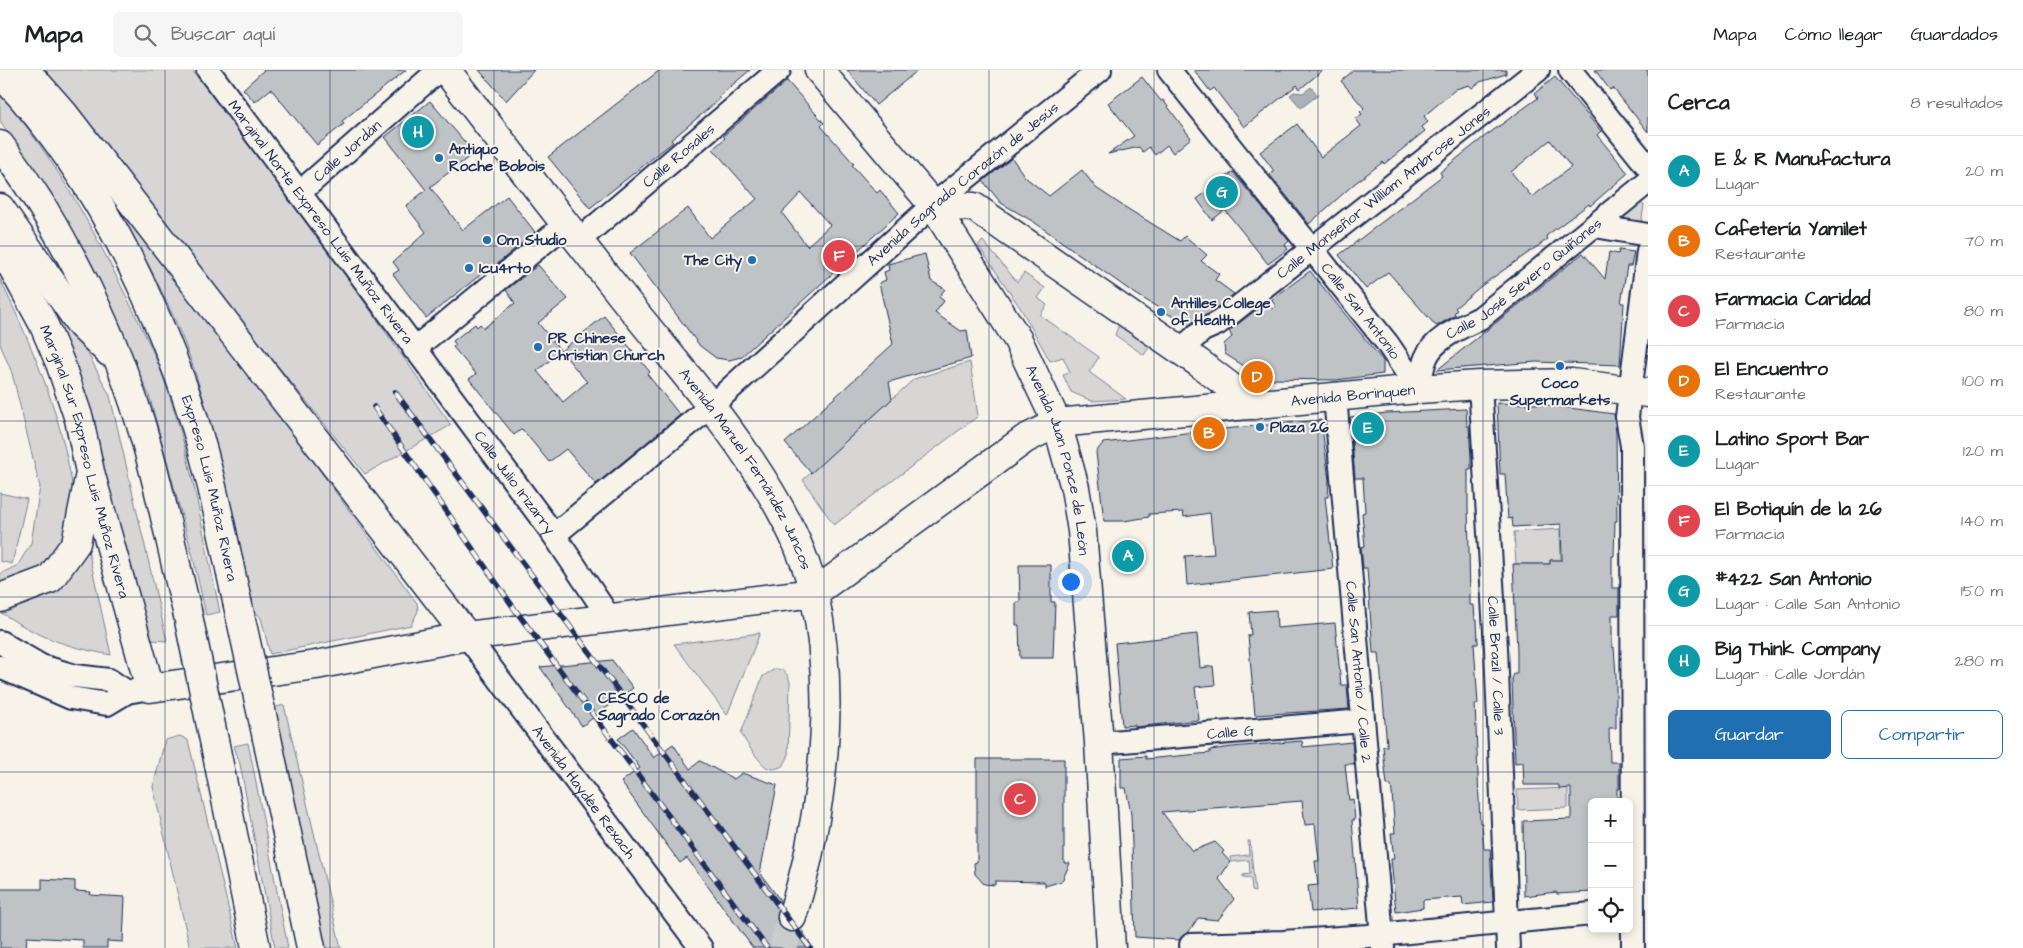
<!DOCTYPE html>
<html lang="es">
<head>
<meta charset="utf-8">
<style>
  body { margin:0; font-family:"Architects Daughter",sans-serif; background:#f6f6f6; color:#202124 }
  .controls { position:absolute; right:15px; bottom:15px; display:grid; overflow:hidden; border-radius:8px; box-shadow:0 2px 8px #0003 }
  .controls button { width:45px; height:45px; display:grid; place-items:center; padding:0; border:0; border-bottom:1px solid #e0e0e0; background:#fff; color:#202124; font:25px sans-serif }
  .you { position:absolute; left:1070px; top:511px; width:18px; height:18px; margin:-12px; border:4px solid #fff; border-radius:50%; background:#1a73e8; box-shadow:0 0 0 8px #1a73e833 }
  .badge { display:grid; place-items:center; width:32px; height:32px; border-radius:50%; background:#1f6fb2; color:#fff; font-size:16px; font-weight:700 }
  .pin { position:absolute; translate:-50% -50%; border:2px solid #fff; box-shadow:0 1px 5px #0006 }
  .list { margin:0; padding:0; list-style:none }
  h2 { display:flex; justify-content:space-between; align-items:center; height:65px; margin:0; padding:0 20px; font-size:21px }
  h2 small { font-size:16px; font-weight:400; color:#757577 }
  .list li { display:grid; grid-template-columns:32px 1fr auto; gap:15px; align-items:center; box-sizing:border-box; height:70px; padding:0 20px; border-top:1px solid #e0e0e0 }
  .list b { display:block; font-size:19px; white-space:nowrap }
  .list p { margin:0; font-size:16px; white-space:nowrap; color:#757577 }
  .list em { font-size:16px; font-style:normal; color:#757577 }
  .actions { display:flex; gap:10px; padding:15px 20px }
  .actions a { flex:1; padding:11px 0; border:1px solid #1f6fb2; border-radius:8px; text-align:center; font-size:18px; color:#1f6fb2 }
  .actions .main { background:#1f6fb2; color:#fff }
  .icon { flex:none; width:28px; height:28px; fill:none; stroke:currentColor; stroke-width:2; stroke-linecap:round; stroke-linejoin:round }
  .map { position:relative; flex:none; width:1648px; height:878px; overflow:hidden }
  header { display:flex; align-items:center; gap:30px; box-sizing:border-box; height:70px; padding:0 25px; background:#fff; border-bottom:1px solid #e0e0e0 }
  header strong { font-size:24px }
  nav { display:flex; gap:28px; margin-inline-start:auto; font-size:18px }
  .search { width:350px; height:45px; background:#f6f6f6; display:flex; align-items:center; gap:12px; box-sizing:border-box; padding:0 18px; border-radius:8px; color:#757577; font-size:19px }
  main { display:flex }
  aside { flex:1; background:#fff }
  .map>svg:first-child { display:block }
</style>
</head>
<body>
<header>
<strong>Mapa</strong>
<div class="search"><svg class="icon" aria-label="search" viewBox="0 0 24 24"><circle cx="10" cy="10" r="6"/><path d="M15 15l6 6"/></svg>Buscar aquí</div>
<nav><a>Mapa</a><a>Cómo llegar</a><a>Guardados</a></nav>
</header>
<main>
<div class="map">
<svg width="1648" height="878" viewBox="0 0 1648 878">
  <rect width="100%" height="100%" fill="#f7f3e8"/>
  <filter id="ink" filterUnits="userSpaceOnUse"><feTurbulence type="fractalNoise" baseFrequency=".02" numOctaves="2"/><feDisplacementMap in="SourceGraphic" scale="10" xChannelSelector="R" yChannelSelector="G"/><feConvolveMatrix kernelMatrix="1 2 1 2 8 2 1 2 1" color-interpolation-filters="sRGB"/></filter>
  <g filter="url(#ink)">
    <path fill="#d7d6d4" stroke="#798299" d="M39,0H192L281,113L451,355L365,404Z
      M0,23C54,88 90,152 127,228C142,258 158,289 168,321C193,393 203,468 220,542L206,545L193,487L149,325L83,182L50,121L0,51Z
      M94,103L241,293L417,533L418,541L411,555L270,584L261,548L251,536C233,456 219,373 193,296C169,227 133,164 94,103Z
      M1639,132L1644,135L1641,154L1617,150Z
      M983,171L1017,212L1024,203L1045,218L1038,228L1047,235L1040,245L1099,287L1089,302L1126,329L1092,331L1071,322L1063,305L1070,302L1063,287L1050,291L1021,239L978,175Z
      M0,209C26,264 51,319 65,379C68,395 73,411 73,427C73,445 66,467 57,481C45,501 19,513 0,525V504L18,495L31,473L40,417L12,303L0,274Z
      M49,222L84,276L110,326L167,571L137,569L41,225Z
      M1119,254L1150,276L1144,285L1115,265Z
      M970,292L978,346L834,455L803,410L914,309Z
      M0,423L27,429L12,494L0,491Z
      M1560,459L1561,490H1550V494H1516L1514,462Z
      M86,470L111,585C64,576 40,568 0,542V540L34,530L63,506Z
      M760,563L727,645L674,574Z
      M775,599C784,599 788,604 790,612L788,687L784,695C779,698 774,700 768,698C761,695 744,670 741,663L763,606Z
      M284,635L341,878H324L273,638Z
      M180,666L188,670L238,878H190L153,717L165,670Z
      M248,673L252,692L288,878H275L240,694L234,676Z
      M1568,718V738L1518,740L1517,720Z
      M1248,771H1250L1255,822L1252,821L1251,808L1243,807V805L1250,804L1249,790L1231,792L1230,787L1249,785Z"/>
    <path fill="#acb0b9" stroke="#727c95" d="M1311,17L1318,25L1301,38L1290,25L1294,22L1303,23Z"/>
    <path fill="#c0c3c5" stroke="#1b2f5e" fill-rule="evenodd" d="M264,0H406L342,51L344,54L317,75L271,19L255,32L243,19Z
      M479,0H534L506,31Z
      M660,0H750L718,27L720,29L671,70L673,72L590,138L548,87Z
      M847,0H918L876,35Z
      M1194,0H1323L1300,19L1297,15L1244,57L1214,18L1210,21Z
      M1354,0H1506V4L1480,12L1472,18L1469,15L1456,19L1424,46L1428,52L1422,57L1425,61L1384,94L1383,92L1354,114L1309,154L1270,105L1274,101L1260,82L1297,54L1321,87L1361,56L1356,49L1362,44L1360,42L1364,38L1341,11Z
      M1595,0H1648V62L1613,18L1610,20Z
      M1142,7L1161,31L1163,30L1191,68L1173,83L1167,75L1155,85L1149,77L1143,82L1139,77L1108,84L1134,66L1108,33Z
      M1555,7L1601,61L1597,65L1628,103L1590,136L1589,134L1546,166L1548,169L1481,216L1455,238L1457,240L1454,243L1456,245L1436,256L1388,202L1366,219L1339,185L1442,106L1440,102L1484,67L1538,28L1535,23ZM1550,70L1571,97L1532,127L1511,102Z
      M787,11L824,53L821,56L854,94L852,95L877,123L880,120L899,143L741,287L729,290L716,288L700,276L630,183L688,138L710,168L757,129L713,79L725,68L723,66ZM801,123L830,155L807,176L782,143Z
      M430,31L474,83L430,117L463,160L507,126L535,162L491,199L490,197L426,248L393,204L399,200L393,192L426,162L406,136L426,120L385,67Z
      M1012,88L1025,107L1049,126L1082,100L1096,118L1120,134L1180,171L1185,166L1207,185L1201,191L1219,204L1215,210L1234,224L1210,243L1188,256L1131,221L1034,152L1001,133L983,111Z
      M1233,102L1289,171L1285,175L1288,179L1268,194L1225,140L1212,150L1197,129Z
      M1619,180L1634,182L1631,196H1627L1621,233H1624L1620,295L1536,292L1437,300L1583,183L1605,209L1609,182L1618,184Z
      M925,184L931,211L945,219L939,227L944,231L935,243L961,261L967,260L971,288L889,312L892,329L811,403L785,373L893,274L879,213L886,210L884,202L889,200L888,194Z
      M538,195L568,229L538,253L561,281L604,246L650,302L647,304L680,345L596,414L566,379L549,392L522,359L514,365L469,309L476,304L453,277L456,275L453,271L475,254L477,257L480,254L484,258L515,233L506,220ZM561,281L587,312L563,332L537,301Z
      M1310,201L1383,291V304L1336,310L1269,309L1260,306L1225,284L1224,274L1232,267L1229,261L1265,233L1273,239L1276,236L1271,230Z
      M1497,333L1539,334L1614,344L1616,363L1617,451H1615L1614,486H1612V518H1619V545H1612V577H1614L1616,606V658H1609L1610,692H1619V719H1617V732H1592V822L1557,824L1556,822L1524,826L1523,751L1571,749V718L1559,719V715H1524L1523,692L1515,693L1512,609L1514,604H1517V581L1513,494H1550V490H1562L1561,454L1513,457L1512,448L1508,449L1505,404H1500Z
      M1466,339L1467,356H1469L1471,387V399H1468V436L1470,527V535H1474L1475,550H1477L1478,574H1474L1478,634H1475L1480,753H1482L1484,779H1490L1493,832L1463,835L1462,827L1423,830V838L1396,842L1391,789H1394L1391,763H1395L1392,723L1391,715H1387L1384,688L1383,676H1387L1379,583H1373L1367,498H1363L1361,477L1365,476L1362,443L1365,442L1363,408H1355L1350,347L1387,343Z
      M1321,350L1329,410L1328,427H1325L1333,499L1187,515L1185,486L1214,484L1210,443L1184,447L1183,442L1149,444V447L1124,451H1104L1096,382L1103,373L1202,361Z
      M1019,495H1051V532H1055L1053,588H1020L1019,555H1016V532H1020Z
      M1276,540L1277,558L1335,553L1341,615H1347L1349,639L1255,645L1248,565H1251L1249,542Z
      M1197,564L1200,598L1213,596L1215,615L1195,617L1199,650L1135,657V655L1122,656L1115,573Z
      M612,590L633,618L582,656L540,597Z
      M633,658L654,688L673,674L690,699L700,691L734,709L742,703L777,715L760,803L780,830L777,850L781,858L788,862L801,859L813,878H753L687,788L680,793L621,712L640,698L618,669Z
      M1302,671L1303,677L1352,672L1354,694H1345L1349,730L1353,729L1355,750H1352L1359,838L1311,842L1308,816L1318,815L1315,791H1319L1315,754L1305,755L1302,731L1162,742L1192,781L1215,772L1224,781L1222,783L1230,792L1219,809L1234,829L1218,850L1198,848L1188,863L1179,870L1135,867L1131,744L1126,718H1121V688L1146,686V689L1210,683V680L1232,677Z
      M977,689H1064V793H1070L1062,811L1045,816V812L995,811V815L984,814L975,804L974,793L977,792Z
      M42,809L75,811V821L91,822L90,825L125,827L123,872L107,871V878H83V870L27,867L26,878H0V819H42Z"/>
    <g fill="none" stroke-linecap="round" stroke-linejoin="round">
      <path stroke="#cbcccc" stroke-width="28" stroke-dasharray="28 14" stroke-linecap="butt" d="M783,878L792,847"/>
      <g stroke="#1b2f5e" stroke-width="26">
        <g id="minor">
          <path id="s1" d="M208,0L554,465L611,550"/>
          <path id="s2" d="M1169,0L1387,273L1418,319"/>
          <path d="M1570,0L1648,97"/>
          <path id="s3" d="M299,123L439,0"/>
          <path d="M1595,156L1648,165"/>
          <path id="s4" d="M578,171L779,0"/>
          <path d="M414,279L565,155"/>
          <path id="s5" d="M1180,280L1203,260L1217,254L1538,0"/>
          <path id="s6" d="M1480,315L1496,578L1508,878"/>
          <path id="s7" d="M1418,319C1421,309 1422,297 1426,288C1434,268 1462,257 1480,248L1648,112"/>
          <path id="s8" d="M1335,327L1383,878"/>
          <path id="s9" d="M554,465L710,337L933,135L1100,0"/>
          <path id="s10" d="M467,566L701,878"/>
          <path d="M0,572L41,596L75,606L109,610L127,622"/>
          <path d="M0,597L71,628L107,634L127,622L150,618"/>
          <path id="s11" d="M1099,673L1363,651"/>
          <path d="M1191,875L1283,872L1368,866L1592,844"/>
          <path d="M1633,878L1632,376L1627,347L1648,181"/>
        </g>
      </g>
      <g stroke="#1b2f5e" stroke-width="31">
        <g id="tertiary">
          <path d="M933,135L974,137L1199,293L1254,335"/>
          <path id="s12" d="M0,174L43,253L60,293L79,349L90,402L150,618L316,595L467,566L814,523L1025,369L1057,353L1418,319L1480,315L1572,313L1648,323"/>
          <path d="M0,528L50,509L76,473L89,408"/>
        </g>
      </g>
      <g stroke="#1b2f5e" stroke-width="31">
        <g id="secondary">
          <path id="s13" d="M446,0C505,77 565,154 626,231C690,311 792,423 814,524C832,604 827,690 811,771C807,796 799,822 792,847"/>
        </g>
      </g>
      <g stroke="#1b2f5e" stroke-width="31">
        <g id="primary">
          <path id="s14" d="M819,0L933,135L1018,270L1057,353L1075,418L1082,461L1099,673L1111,878"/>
        </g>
      </g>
      <g stroke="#1b2f5e" stroke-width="31">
        <g id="motorway">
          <path d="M25,0L64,44L467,566"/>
          <path id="s15" d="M0,3C87,93 145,208 186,325C209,392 222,463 237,531"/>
          <path d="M0,75C65,161 117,268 146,372C162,428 173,485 187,541"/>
          <path d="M0,138L81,255L109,282"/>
          <path d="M267,668L311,878"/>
          <path d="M215,675L256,878"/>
        </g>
      </g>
      <use href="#minor" stroke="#f7f3e8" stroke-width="22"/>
      <use href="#tertiary" stroke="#f7f3e8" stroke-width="28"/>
      <use href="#secondary" stroke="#f7f3e8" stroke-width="28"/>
      <use href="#primary" stroke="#f7f3e8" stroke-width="28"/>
      <use href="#motorway" stroke="#f7f3e8" stroke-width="28"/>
      <g stroke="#1b2f5e" stroke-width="5.5">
        <path id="rail" d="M395,322L810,878
          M374,337L516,541L767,878"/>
      </g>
      <use href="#rail" stroke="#f7f3e8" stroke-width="4" stroke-dasharray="11" stroke-linecap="butt"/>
      <g stroke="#1b2f5e" stroke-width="31" stroke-linecap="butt">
        <path id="motorway-bridge" d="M237,531L267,668
          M187,541L215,675"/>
      </g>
      <use href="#motorway-bridge" stroke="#f7f3e8" stroke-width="28"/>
    </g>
  </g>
  <path fill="none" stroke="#1b2f5e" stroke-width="1" stroke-opacity="0.55" d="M165,0V878M330,0V878M494,0V878M659,0V878M824,0V878M989,0V878M1154,0V878M1318,0V878M1483,0V878M0,176H1648M0,351H1648M0,527H1648M0,702H1648"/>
  <g fill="#1f6fb2" stroke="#f7f3e8" stroke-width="2">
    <circle cx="439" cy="88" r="5"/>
    <circle cx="487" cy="170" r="5"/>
    <circle cx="752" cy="190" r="5"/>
    <circle cx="469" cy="198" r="5"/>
    <circle cx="1161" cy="242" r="5"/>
    <circle cx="538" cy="277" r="5"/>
    <circle cx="1560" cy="296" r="5"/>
    <circle cx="1260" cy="357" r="5"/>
    <circle cx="588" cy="637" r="5"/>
  </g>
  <g text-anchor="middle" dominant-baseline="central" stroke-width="4" stroke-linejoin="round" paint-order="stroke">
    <g font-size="15" font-weight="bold" fill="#1b2f5e" stroke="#f7f3e8" text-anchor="start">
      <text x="449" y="79">Antiguo<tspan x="449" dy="17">Roche Bobois</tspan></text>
      <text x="497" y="170">Om Studio</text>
      <text x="742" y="190" text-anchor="end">The City</text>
      <text x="479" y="198">1cu4rto</text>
      <text x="1171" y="233">Antilles College<tspan x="1171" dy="17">of Health</tspan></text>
      <text x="548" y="268">PR Chinese<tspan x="548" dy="17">Christian Church</tspan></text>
      <text x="1560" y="313" text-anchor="middle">Coco<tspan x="1560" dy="17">Supermarkets</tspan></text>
      <text x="1270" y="357">Plaza 26</text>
      <text x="598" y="628">CESCO de<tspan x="598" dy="17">Sagrado Corazón</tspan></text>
    </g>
    <g font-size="15" fill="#1b2f5e" stroke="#f7f3e8">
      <text stroke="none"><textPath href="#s3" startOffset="64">Calle Jordán</textPath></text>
      <text stroke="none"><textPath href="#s4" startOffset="132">Calle Rosales</textPath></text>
      <text stroke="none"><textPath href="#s9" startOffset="539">Avenida Sagrado Corazón de Jesús</textPath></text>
      <text stroke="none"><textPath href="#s5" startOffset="258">Calle Monseñor William Ambrose Jones</textPath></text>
      <text stroke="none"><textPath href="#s1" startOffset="189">Marginal Norte Expreso Luis Muñoz Rivera</textPath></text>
      <text stroke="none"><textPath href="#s7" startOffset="159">Calle José Severo Quiñones</textPath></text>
      <text stroke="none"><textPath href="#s2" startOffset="308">Calle San Antonio</textPath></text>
      <text stroke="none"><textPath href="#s12" startOffset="1736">Avenida Borinquen</textPath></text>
      <text stroke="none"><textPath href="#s14" startOffset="464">Avenida Juan Ponce de León</textPath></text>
      <text stroke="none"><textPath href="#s12" startOffset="235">Marginal Sur Expreso Luis Muñoz Rivera</textPath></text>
      <text stroke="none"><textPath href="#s13" startOffset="500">Avenida Manuel Fernández Juncos</textPath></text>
      <text stroke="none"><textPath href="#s1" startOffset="514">Calle Julio Irizarry</textPath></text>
      <text stroke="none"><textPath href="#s15" startOffset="471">Expreso Luis Muñoz Rivera</textPath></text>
      <text stroke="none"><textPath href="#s6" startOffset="281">Calle Brazil / Calle 3</textPath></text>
      <text stroke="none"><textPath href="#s8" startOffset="276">Calle San Antonio / Calle 2</textPath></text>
      <text stroke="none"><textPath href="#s11" startOffset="132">Calle G</textPath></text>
      <text stroke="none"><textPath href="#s10" startOffset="195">Avenida Haydée Rexach</textPath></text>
    </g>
  </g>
</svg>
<div class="controls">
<button>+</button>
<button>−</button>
<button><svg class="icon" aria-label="locate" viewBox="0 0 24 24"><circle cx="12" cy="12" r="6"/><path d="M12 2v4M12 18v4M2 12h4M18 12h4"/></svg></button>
</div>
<div class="you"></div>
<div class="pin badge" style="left:1128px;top:486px;background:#0f9aa8">A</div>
<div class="pin badge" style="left:1209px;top:363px;background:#e8710a">B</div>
<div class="pin badge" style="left:1020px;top:729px;background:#e0444e">C</div>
<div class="pin badge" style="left:1257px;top:307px;background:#e8710a">D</div>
<div class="pin badge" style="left:1368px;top:358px;background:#0f9aa8">E</div>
<div class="pin badge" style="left:839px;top:186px;background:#e0444e">F</div>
<div class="pin badge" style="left:1222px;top:122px;background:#0f9aa8">G</div>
<div class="pin badge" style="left:418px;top:62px;background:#0f9aa8">H</div>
</div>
<aside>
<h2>Cerca<small>8 resultados</small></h2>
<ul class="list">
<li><span class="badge" style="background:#0f9aa8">A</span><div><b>E &amp; R Manufactura</b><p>Lugar</p></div><em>20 m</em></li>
<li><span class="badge" style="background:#e8710a">B</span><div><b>Cafetería Yamilet</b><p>Restaurante</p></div><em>70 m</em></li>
<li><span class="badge" style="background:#e0444e">C</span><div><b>Farmacia Caridad</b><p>Farmacia</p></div><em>80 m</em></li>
<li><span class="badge" style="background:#e8710a">D</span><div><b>El Encuentro</b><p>Restaurante</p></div><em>100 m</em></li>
<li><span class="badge" style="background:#0f9aa8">E</span><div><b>Latino Sport Bar</b><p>Lugar</p></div><em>120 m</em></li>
<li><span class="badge" style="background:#e0444e">F</span><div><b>El Botiquín de la 26</b><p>Farmacia</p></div><em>140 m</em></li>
<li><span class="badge" style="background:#0f9aa8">G</span><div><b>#422 San Antonio</b><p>Lugar · Calle San Antonio</p></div><em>150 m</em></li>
<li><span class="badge" style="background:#0f9aa8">H</span><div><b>Big Think Company</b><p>Lugar · Calle Jordán</p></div><em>280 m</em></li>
</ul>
<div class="actions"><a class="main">Guardar</a><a>Compartir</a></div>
</aside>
</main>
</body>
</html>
